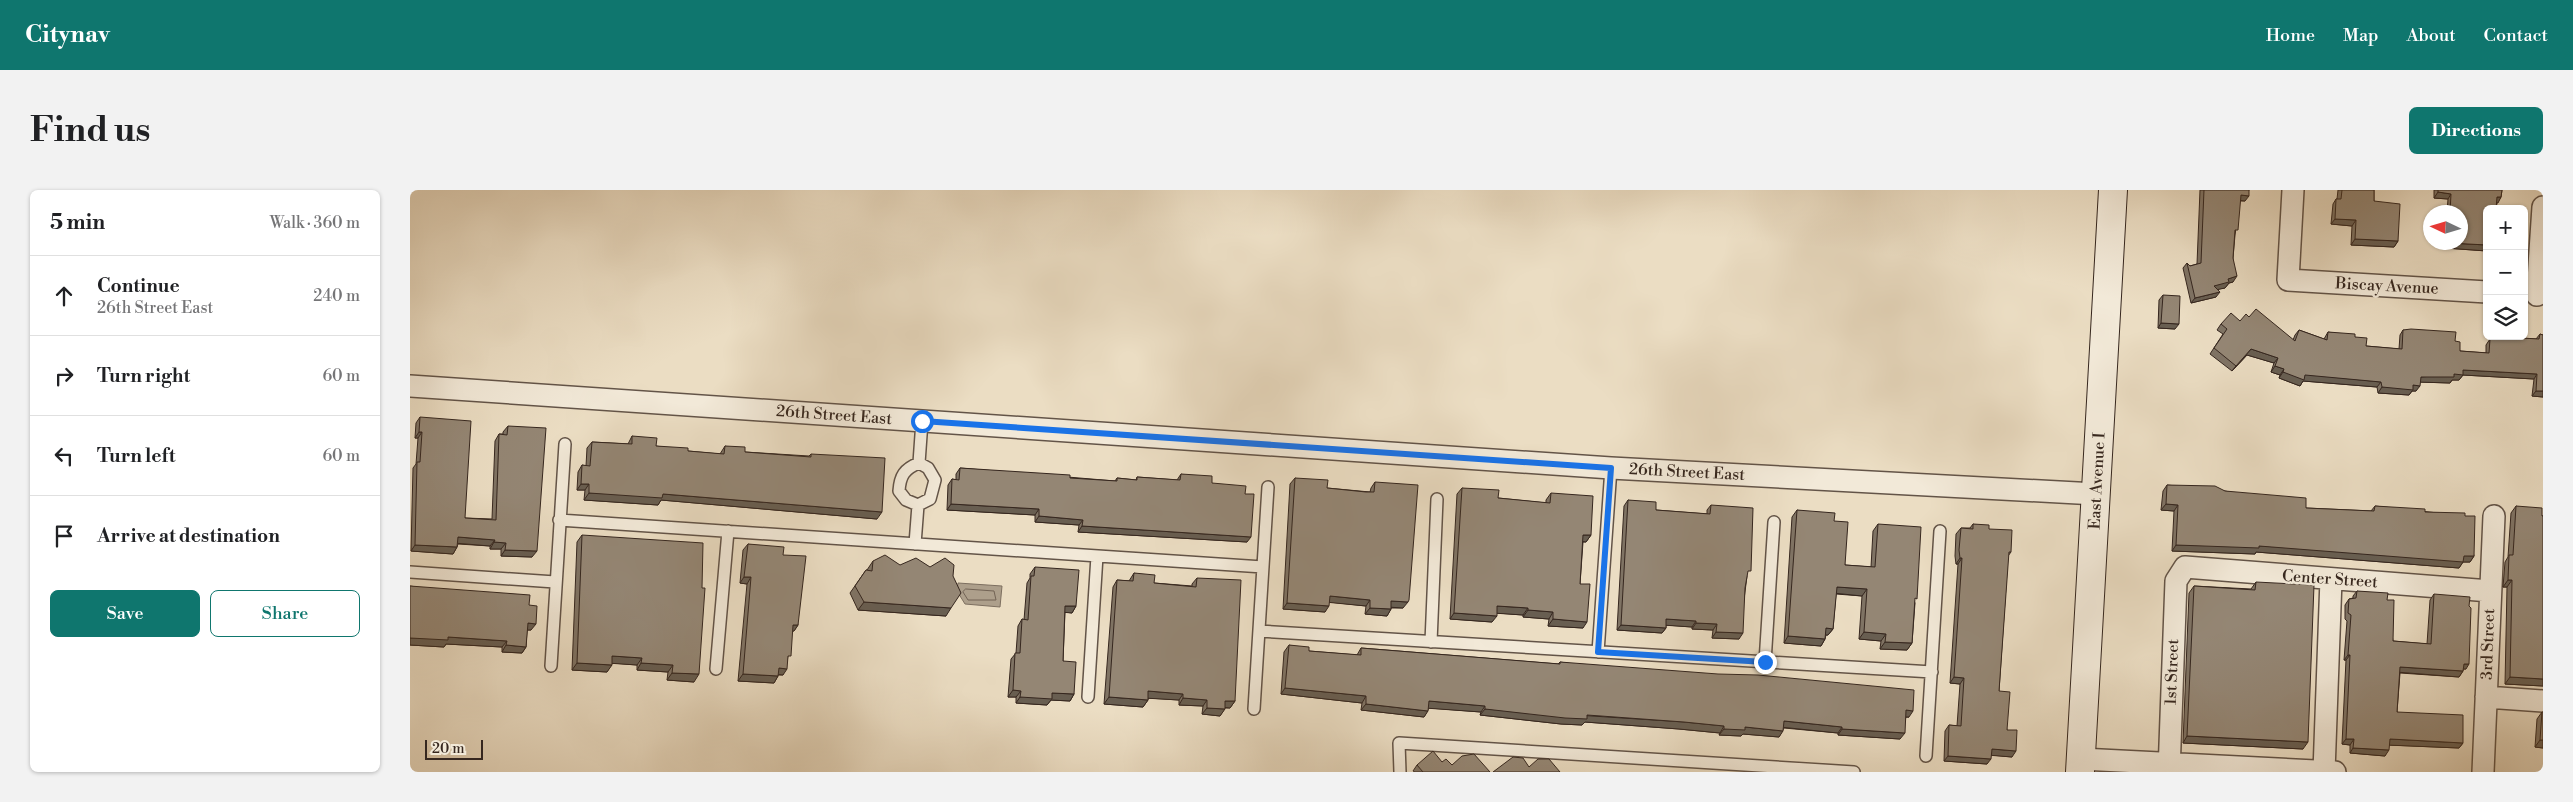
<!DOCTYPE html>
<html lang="en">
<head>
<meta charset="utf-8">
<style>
  body { margin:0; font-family:"Libre Bodoni",serif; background:#f2f2f2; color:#202124 }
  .controls { position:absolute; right:15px; top:15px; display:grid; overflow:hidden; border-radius:8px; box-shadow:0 1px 4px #0004 }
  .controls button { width:45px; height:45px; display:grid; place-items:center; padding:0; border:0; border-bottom:1px solid #e0e0e0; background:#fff; color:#202124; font:25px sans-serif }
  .compass { position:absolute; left:2013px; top:15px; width:45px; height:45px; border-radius:50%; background:#fff; box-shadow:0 1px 4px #0004; rotate:274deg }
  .scale { position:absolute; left:15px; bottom:12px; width:58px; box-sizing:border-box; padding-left:5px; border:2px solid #36271f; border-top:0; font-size:14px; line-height:18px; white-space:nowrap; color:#36271f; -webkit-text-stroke:4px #f2e9d8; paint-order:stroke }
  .stop { position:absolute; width:15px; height:15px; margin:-11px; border:4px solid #1a73e8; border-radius:50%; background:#fff }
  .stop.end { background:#1a73e8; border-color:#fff; box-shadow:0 1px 5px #0008 }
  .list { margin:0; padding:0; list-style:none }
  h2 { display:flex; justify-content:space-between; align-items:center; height:65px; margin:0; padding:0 20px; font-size:21px }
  h2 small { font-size:16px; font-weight:400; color:#757577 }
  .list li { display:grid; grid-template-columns:32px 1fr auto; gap:15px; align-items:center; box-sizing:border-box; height:80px; padding:0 20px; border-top:1px solid #e0e0e0 }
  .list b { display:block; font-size:19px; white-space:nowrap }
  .list p { margin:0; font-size:16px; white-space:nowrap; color:#757577 }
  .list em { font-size:16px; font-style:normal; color:#757577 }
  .actions { display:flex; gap:10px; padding:15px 20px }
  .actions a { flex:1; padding:11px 0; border:1px solid #0f766e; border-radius:8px; text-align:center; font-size:18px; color:#0f766e }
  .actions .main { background:#0f766e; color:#fff }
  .icon { flex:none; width:28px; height:28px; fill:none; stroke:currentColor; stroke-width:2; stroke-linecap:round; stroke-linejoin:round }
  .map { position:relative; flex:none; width:2133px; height:582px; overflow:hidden; border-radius:8px }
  header { display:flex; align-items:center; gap:30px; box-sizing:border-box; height:70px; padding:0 25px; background:#0f766e; color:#fff }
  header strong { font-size:24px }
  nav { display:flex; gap:28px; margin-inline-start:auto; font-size:18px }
  .intro { display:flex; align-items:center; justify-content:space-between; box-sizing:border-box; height:120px; padding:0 30px }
  h1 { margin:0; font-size:35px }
  .button { padding:12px 22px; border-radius:8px; background:#0f766e; color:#fff; font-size:18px; font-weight:700 }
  main { display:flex; gap:30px; padding:0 30px }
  aside { flex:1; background:#fff; border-radius:8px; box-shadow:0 1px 4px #0004 }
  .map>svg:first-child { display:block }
</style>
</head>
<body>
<header>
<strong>Citynav</strong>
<nav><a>Home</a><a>Map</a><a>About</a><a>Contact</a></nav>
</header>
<div class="intro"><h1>Find us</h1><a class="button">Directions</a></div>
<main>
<aside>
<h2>5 min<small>Walk · 360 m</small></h2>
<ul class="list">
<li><svg class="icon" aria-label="ahead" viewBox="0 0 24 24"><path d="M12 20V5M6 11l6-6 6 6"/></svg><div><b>Continue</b><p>26th Street East</p></div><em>240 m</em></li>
<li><svg class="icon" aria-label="right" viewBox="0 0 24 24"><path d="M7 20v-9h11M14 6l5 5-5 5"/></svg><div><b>Turn right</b></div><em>60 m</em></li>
<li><svg class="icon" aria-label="left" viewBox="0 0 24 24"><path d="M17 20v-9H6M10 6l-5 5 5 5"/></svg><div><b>Turn left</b></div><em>60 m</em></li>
<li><svg class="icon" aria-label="arrive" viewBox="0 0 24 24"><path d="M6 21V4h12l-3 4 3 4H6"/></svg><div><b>Arrive at destination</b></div></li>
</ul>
<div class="actions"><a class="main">Save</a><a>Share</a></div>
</aside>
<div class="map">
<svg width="2133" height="582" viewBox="0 0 2133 582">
  <rect width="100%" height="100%" fill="#ebddc3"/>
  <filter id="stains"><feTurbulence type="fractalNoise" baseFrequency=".004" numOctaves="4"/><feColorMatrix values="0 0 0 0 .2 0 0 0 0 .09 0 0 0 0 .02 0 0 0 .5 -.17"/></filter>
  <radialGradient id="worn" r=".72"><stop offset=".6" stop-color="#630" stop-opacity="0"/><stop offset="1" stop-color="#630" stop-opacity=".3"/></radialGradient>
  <path fill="#ad9f8b" stroke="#7d6f60" d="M548,393L592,396L590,417L555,414L547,401Z"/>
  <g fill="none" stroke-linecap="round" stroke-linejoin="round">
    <path stroke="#726355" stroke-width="1" d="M556,399L584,401L586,410H558L553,402Z"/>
    <g stroke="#635448" stroke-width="14">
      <path id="service" d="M509,273L512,231
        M149,330L853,377
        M505,354L508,315L496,310L489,301C490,286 494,279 509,273L518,278L525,290L520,309L508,315
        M0,382L145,392
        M849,441L1522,482
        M1021,452L1027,309
        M1188,462L1201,278
        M1355,472L1364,332
        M141,476L155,254
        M306,479L318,341
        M678,507L687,366
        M844,519L858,297
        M1516,566L1530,341
        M990,582L989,553L1444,582"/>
    </g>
    <g stroke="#635448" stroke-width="24">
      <path id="minor" d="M1883,0L1878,90L2077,102
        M2127,105L2133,17
        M0,196L1201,278L1686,304
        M2076,507L2133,511
        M1671,569L1925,582
        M1759,582L1766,391L1775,377L2080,401
        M1914,582L1921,389
        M2073,582L2084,326"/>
    </g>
    <g stroke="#36271f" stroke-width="30">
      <path id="secondary" d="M1670,582L1703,0"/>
    </g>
    <use href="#service" stroke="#f2e9d8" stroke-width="11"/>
    <use href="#minor" stroke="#f2e9d8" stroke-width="21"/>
    <use href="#secondary" stroke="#f2e9d8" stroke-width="28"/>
  </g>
  <path fill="#7f7364" stroke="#36271f" d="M1790,0H1839L1835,11H1830L1825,45L1823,68V92L1819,93L1815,98L1808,99L1806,107L1781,113L1773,78L1777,73L1780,76L1787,74Z
    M1928,0H1964V11L1988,51L1984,57L1941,55L1942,36L1921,34L1923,14L1926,9H1927Z
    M2024,0H2092L2091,7L2087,13L2086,19H2077V61L2035,58V52H2050V22H2037L2038,9L2024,8Z
    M1753,105L1765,139L1748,138L1749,110Z
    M1839,127L1883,150L1885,145L1889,140L1914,149L1918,142L1945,147L1956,156L1989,159L1990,145L1993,140L2045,151L2050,161L2076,163V155L2080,149H2092L2093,147L2126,149L2130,144L2133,145V207L2122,206L2124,189L2053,185L2049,190H2042L2040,193L2010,192L2006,201H2002L1999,205L1968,203L1967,197L1893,191L1890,196L1869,188L1870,185L1861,182L1864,173L1837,165L1822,181L1800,164L1813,144L1807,140L1811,134L1830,131Z
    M10,227L55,328L82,329L85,251L89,244H93V242L98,236L122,367L91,366V359H80V356L48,354L47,357L43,364L1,361L3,278L6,274L8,248H5L6,233Z
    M222,246L246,256L278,261L310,264L315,256L335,262L399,266L401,264L467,329L251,310L248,315L174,310L175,300H167L168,282L172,275L176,276L177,258L182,252L218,254Z
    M550,278L705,291L707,288L726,290L727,287L767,290L771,284L835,304L837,352L668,342L669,335L625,332V325L537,320L538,295L542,289L546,290V284Z
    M885,288L917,298L960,302L961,298L965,292L993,418H981V419L977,426L955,424L956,416L919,412L915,422L873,419L880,294Z
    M1757,295L1815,301L1896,318L1961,321L1965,316L2055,326L2064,366L2060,372H2053L2049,378L1846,362L1845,364L1762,361L1764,321L1751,320L1753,301Z
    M1052,298L1088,308L1136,313V310L1141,303L1181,345L1176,352H1173L1170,394L1173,438L1138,436L1139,429L1113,427V425L1087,423L1082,432L1040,429L1047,304Z
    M1218,310L1246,320L1297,324V320L1301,315L1337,386L1329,449L1302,448L1303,440L1282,439V437L1256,435V438L1252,443L1207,440L1214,316Z
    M2106,316L2133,326V496L2095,494L2097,397H2093L2095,372L2098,367L2101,323Z
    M1387,320L1424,331L1435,375L1461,377L1463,341L1468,334L1505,413L1502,453L1497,460L1470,459L1471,451L1449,449L1452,406L1426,404L1423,439L1418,445H1416L1415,449L1411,456L1374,453L1382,327Z
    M1563,334L1579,339L1601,362L1598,366L1589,501L1597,540L1602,567L1581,565L1577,574L1534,571L1535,541L1539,535L1547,536L1550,494L1540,493L1548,374H1546L1545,366L1546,344L1551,338H1560Z
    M172,345L284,492L257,490L258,482L227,480V475L202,473L197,482L162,480L167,352Z
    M338,354L373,365L388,435L384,441H382L377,472L373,485H368V486L364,493L328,491L337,394L330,393L333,360Z
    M463,371L536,426L448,420L440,403L456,380H457Z
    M625,377L666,416L662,423L655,422L653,471L664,504L660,511L641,510L637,515L606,513V507H598L601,469L606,463L608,436L612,429L614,430L617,393L620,388V384Z
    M724,383L744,393L782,396V394L787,388L825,511L820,518H815L810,526L792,524L793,516L769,515V510L738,508V510L733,517L694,514L703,397L707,390L719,391Z
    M1846,392L1893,559L1773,553L1779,403L1784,396L1841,399Z
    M0,396L119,415L121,440H117L116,457L112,463L92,462V457L36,454L34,457L0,455Z
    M1947,401L1977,410L1983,451L2017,454L2020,410L2024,404L2056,479H2053V481L2049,487L1990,483L1987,522L2053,553L2049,558L1979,555L1975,566L1940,563V555L1932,554L1936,470H1934L1937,431L1935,429V415L1939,409L1943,408V406Z
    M879,455L899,461L947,465L951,458L1148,474L1150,472L1499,527H1496L1490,549L1428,545V543L1374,538L1369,547L1333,544L1331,546L1309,545L1310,543L1269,539L1175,532L1172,535L1151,534L1070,525L1071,522L1019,518L1014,527L951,520L952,513L871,504L874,462Z
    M2132,522L2133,558L2125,557L2127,529Z
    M1032,572L1042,575L1080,582H1005L1003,581L1007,575Z"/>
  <path fill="#685e51" stroke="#36271f" d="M2028,2L2041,4L2038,9L2024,8Z
    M1831,5L1839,6L1835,11L1827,10Z
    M2087,7H2091L2088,13L2084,12Z
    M1925,29L1946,30L1942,36L1921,34Z
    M1945,49L1988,51L1984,57L1941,55Z
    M2039,53L2077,55V61L2035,58Z
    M1827,86L1823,92L1819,93L1815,98L1801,101L1804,96L1818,89Z
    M1810,102L1806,107L1781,113L1785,108Z
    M1751,133L1769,134L1765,139L1748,138Z
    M1841,159L1868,168L1864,173L1837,165L1822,181L1826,176Z
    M1865,176L1874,179L1870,185L1861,182Z
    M2053,180L2127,184L2124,189L2053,185L2049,190H2042L2040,193L2007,192L2011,187L2044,184Z
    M1873,182L1971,192L1967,197L1893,191L1890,196L1869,188Z
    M2003,195L2010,196L2006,201H2002L1999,205L1968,203L1972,197Z
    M2126,201H2133V207L2122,206Z
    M9,242H12L8,248H5Z
    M171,294H179L175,300H167Z
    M179,303L253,304L472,322L467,329L251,310L248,315L174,310Z
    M541,314L629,319L625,325L537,320Z
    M1756,314L1768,315L1764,321L1751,320Z
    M629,326L673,330L669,335L625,332Z
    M672,336L841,347L837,352L668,342Z
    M1173,345H1181L1176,352L1169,351Z
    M48,347L85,350L80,356L44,353Z
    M84,352L96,353L91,359H80Z
    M5,355L47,357L43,364L1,361Z
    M1766,355L1849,356L2064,366L2060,372H2053L2049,378L1846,362L1845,364L1762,361Z
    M95,360L127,361L122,367L91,366Z
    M1550,368H1552L1548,374H1546Z
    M334,387H341L337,394L330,393Z
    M2098,390H2102L2097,397H2093Z
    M1427,397L1457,399L1452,406L1423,403Z
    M920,406L960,410L956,416L915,412Z
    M981,411L998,412L993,418L977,417Z
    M454,412L541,418L536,426L448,420Z
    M877,413L919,416L915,422L873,419Z
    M655,416H666L662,423L651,422Z
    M1087,416L1118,418L1113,425L1083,423Z
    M960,418L981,419L977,426L955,424Z
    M1118,420L1143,422L1139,429L1113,427Z
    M1044,423L1087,426L1082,432L1040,429Z
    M1143,429L1177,432L1173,438L1138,436Z
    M1256,429L1286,431L1282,437L1252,435Z
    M118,433L126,434L121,440H113Z
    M1286,433L1307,434L1303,440L1282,439Z
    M383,435H388L384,441H378Z
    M1211,435L1256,438L1252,443L1207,440Z
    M1416,438L1423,439L1418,445H1412Z
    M1306,442L1333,443L1329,449L1302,448Z
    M1454,442L1476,444L1471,451L1449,449Z
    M1378,446L1415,449L1411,456L1374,453Z
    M38,447L97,451L92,457L36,454L34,457L0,455V448Z
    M1475,452L1502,453L1497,460L1470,459Z
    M96,455L116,457L112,463L92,462Z
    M1938,465H1940L1936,470H1934Z
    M202,466L232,468L227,475L197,473Z
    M167,473L202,475L197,482L162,480Z
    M231,473L263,475L258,482L227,480Z
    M2054,474H2059L2056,479H2050Z
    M1990,477L2053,481L2049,487L1986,482Z
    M369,478L377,479L373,485L364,484Z
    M262,483L289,484L284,492L257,490Z
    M333,484L368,486L364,493L328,491Z
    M1544,487L1554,488L1550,494L1540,493Z
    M2100,487L2133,489V496L2095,494Z
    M875,498L956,506L952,513L871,504Z
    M603,500L611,501L606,507H598Z
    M738,501L773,504L769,510L734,508Z
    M642,503L664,504L660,511L641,510L637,515L606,513L610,507Z
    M699,507L738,510L733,517L694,514Z
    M773,508L797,510L793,516L769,515Z
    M815,511H825L820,518L811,517Z
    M1019,511L1075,516L1071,522L1015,518Z
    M956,514L1018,521L1014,527L951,520Z
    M797,518L815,519L810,526L792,524Z
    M1075,519L1274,532L1314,536L1310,543L1269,539L1175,532L1172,535L1151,534L1070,525Z
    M1496,520L1503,521L1499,527H1492Z
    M1374,531L1432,537L1428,543L1370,537Z
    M1335,537L1373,541L1369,547L1333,544L1331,546L1309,545L1314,539Z
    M1432,539L1495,543L1490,549L1428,545Z
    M1777,546L1898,552L1893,559L1773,553Z
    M1936,549H1944L1940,555L1932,554Z
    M1980,549L2053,553L2049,558L1976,555Z
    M2130,550H2133V558L2125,557Z
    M1943,558L1979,560L1975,566L1940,563Z
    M1582,559L1606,561L1602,567L1577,565Z
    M1538,566L1581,569L1577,574L1534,571Z"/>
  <path fill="#948674" stroke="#36271f" d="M1794,0H1839V6L1831,5L1828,40H1825L1823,68L1827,86L1818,89L1819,92L1804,96L1810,102L1785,108L1777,73L1780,76L1791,73Z
    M1932,0H1964V11L1990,14L1988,51L1945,49L1946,30L1925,29L1926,9H1931Z
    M2028,0H2092L2091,7H2087L2086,19H2077V55L2039,53L2050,52V22H2040L2041,4L2028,2Z
    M1753,105L1770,106L1769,134L1751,133Z
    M1846,119L1885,151L1889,140L1917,150L1918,142L1945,144V147L1957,148L1956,156L1992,159L1993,140L2001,139L2046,142L2045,151L2050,152V161L2079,163L2080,149H2093V147L2129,149L2130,144L2133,145V201H2126L2127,184L2053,180V185L2044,184V187H2011L2010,196L2003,195V200L1972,197L1971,192L1895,185L1894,190L1873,182L1874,179L1865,176L1868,168L1841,159L1826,176L1804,158L1817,139L1811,134L1821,123L1830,131L1836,124L1839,127Z
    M10,227L61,231L55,328L86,330L89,244L97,245L98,236L136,238L127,361L95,360L96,353L84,352L85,350L48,347L47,357L5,355L7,272H10L12,242H9Z
    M222,246L247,248L246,256L278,258V261L314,264L315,256L335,257V262L401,267V264L475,268L472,322L253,304L252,308L179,303V294H171L172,275L180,276L182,252L222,254Z
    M550,278L660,285V288L707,291V288L727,290V287L770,290L771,284L802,286V293L836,296L835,304H844L841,347L672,336L673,330L629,326V319L541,314L542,289L549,290Z
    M885,288L918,290L917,298L956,302H964L965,292L1008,295L999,410L998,412L981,411V419L960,418V410L920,406L919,416L877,413Z
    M1757,295L1805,296L1815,301L1896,308V318L1964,321L1965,316L2015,319V322L2055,323V326H2065L2064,366H2054L2053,372L1849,356V358L1766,355L1768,315L1756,314Z
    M1052,298L1089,300L1088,308L1140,313L1141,303L1183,306L1181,345H1173L1170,394H1180L1177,432L1143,429V422L1118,420V418L1087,416V426L1044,423Z
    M1218,310L1246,312V320L1300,324L1301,315L1343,318L1341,381H1338L1335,398L1333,443L1306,442L1307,434L1286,433V431L1256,429V438L1211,435Z
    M2106,316L2132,318V326H2133V489L2100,487L2102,390H2098L2099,365H2103Z
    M1387,320L1425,323L1424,331L1438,332L1435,375L1465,377L1468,334L1511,337L1507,409L1505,408L1502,453L1475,452L1476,444L1454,442L1457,399L1427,397L1423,439L1416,438L1415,449L1378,446Z
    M1563,334L1579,335V339L1602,340L1601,362H1599L1589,501L1600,502L1597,540H1607L1606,561L1582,559L1581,569L1538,566L1539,535L1551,536L1554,488L1544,487L1552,368H1550L1549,360L1551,338L1563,339Z
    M172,345L293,353L292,398H295L289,484L262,483L263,475L231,473L232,468L202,466V475L167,473Z
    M338,354L374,357L373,365L396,366L388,435H383L381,466H378L377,479L369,478L368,486L333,484L341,387H334Z
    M475,365L490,375L506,368L520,377L535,368L544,375L543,386L551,403L541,418L454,412L445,396L456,380L462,381L463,371Z
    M625,377L669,380L666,416H655L653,471L666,472L664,504L642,503V509L610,507L611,501L603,500L605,463H610L612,429L618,430L621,386H624Z
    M724,383L745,385L744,393L786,397L787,388L831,390L825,511H815V519L797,518V510L773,508V504L738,501V510L699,507L707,390L723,391Z
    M1846,392L1904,395L1898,552L1777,546L1784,396L1845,400Z
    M0,396L120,405L119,415L127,416L126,434L118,433L116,457L96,455L97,451L38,447V450L0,448Z
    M1947,401L1978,403L1977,410H1984L1983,451L2021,454L2024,404L2060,407L2059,416L2061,418L2059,474H2054L2053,481L1990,477L1987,522L2053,525V553L1980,549L1979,560L1943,558L1944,549H1936L1940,465H1938L1941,425L1938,423L1939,409L1946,408Z
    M879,455L899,457V461L951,465V458L1150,474V472L1308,484L1348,485L1504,500L1503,521L1496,520L1495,543L1432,539V537L1374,531L1373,541L1335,537V540L1314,539V536L1274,532L1177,525V529L1155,528L1075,519V516L1019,511L1018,521L956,514V506L875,498Z
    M2132,522H2133V550H2130Z
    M1023,561L1032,572L1036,569L1042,575L1052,566L1064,564L1080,582H1013L1007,575Z
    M1103,567L1113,568L1119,577L1128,569H1139L1150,582H1083Z"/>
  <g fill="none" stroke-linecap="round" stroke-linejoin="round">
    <path stroke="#1a73e8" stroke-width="6" d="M512,231L1201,278L1188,462L1355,472"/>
  </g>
  <g text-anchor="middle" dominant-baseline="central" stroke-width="5" stroke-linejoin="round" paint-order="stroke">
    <g font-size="16" fill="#36271f" stroke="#f2e9d8">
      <text transform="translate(1977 96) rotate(3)">Biscay Avenue</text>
      <text transform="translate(424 225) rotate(4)">26th Street East</text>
      <text transform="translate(1277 282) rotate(3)">26th Street East</text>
      <text transform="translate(1687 291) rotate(-87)">East Avenue I</text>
      <text transform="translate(1920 389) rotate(4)">Center Street</text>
      <text transform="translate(2078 454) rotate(-88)">3rd Street</text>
      <text transform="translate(1762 482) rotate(-88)">1st Street</text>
    </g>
  </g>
  <rect width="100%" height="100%" filter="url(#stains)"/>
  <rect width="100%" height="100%" fill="url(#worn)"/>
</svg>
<div class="controls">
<button>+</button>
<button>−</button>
<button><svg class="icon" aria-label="layers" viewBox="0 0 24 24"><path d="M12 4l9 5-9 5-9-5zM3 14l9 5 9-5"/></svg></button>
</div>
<svg class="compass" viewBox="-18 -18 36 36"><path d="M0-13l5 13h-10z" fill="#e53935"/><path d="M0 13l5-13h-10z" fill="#757577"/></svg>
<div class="scale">20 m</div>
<div class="stop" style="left:512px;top:231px"></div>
<div class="stop end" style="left:1355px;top:472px"></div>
</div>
</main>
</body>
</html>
